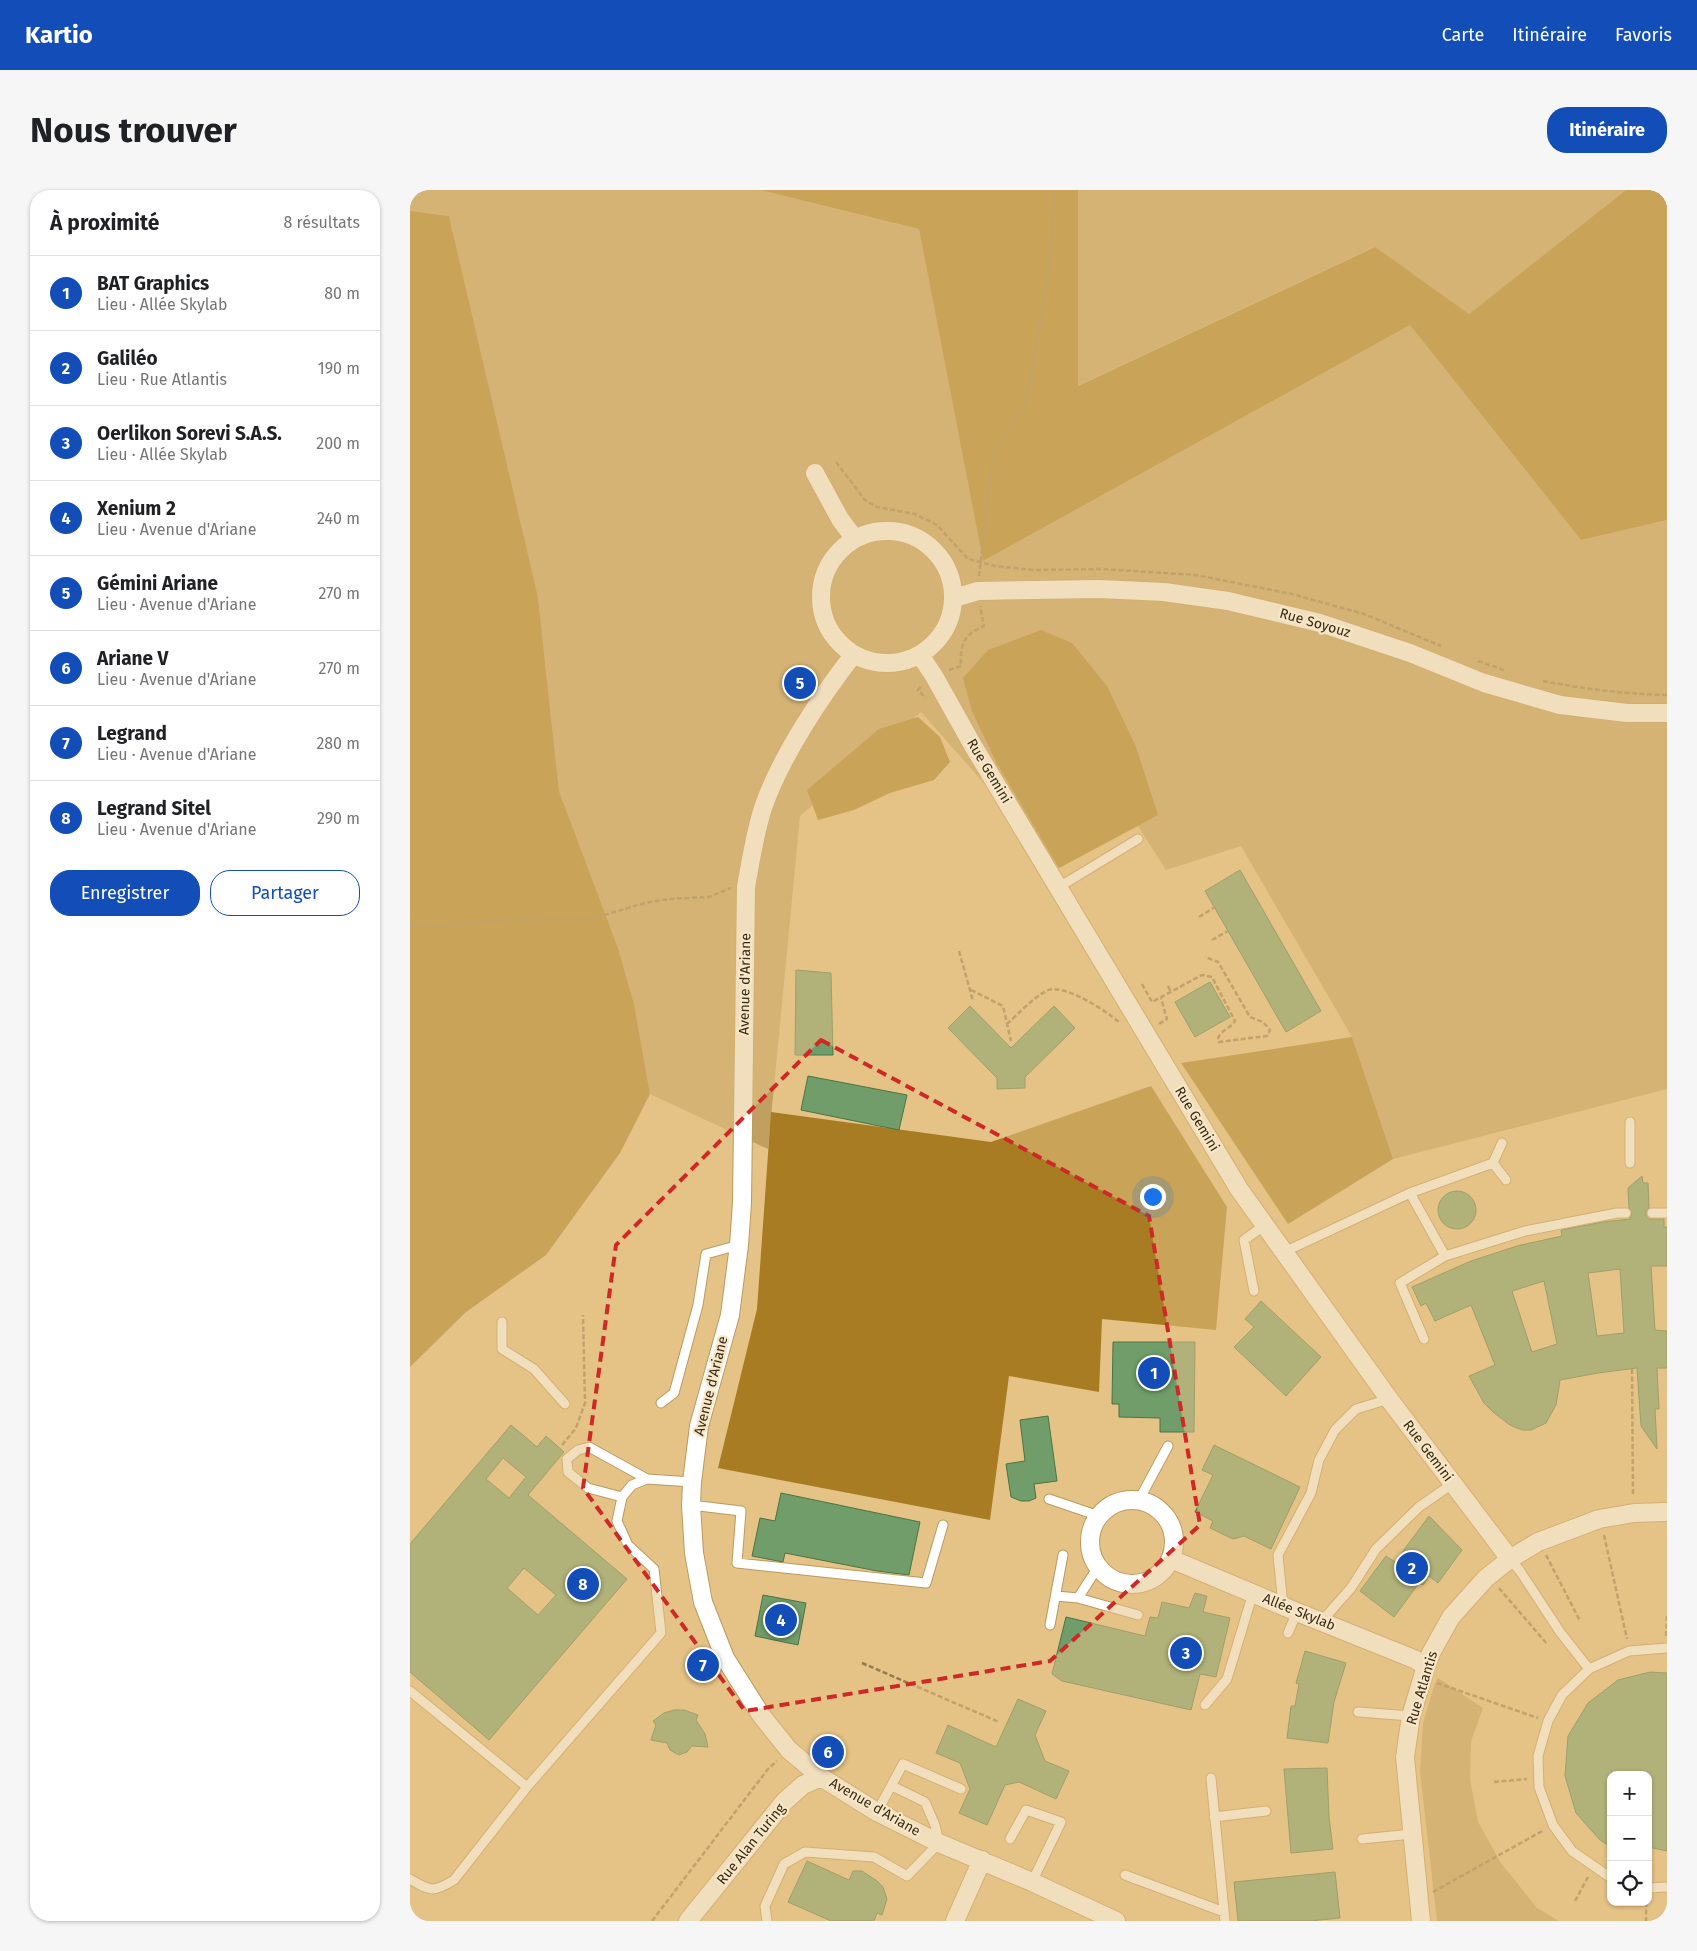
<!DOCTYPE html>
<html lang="fr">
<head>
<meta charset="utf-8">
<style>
  body { margin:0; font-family:"Fira Sans",sans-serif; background:#f6f6f6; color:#202124 }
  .controls { position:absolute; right:15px; bottom:15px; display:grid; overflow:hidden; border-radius:10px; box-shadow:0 1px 4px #0004 }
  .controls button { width:45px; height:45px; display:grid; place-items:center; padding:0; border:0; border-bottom:1px solid #e0e0e0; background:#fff; color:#202124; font:25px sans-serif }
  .you { position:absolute; left:742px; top:1006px; width:18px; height:18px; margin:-12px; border:4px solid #fff; border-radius:50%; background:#1a73e8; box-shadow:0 0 0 8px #1a73e833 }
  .badge { display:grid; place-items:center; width:32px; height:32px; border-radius:50%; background:#124db8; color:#fff; font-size:16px; font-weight:700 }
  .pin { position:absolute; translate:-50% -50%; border:2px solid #fff; box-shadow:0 1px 5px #0006 }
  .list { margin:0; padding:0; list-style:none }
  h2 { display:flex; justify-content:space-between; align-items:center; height:65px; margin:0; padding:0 20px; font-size:21px }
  h2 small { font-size:16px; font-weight:400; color:#757577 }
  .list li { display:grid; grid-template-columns:32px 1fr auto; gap:15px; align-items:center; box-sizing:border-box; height:75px; padding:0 20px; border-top:1px solid #e0e0e0 }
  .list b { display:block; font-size:19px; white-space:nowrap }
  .list p { margin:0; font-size:16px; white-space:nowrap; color:#757577 }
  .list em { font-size:16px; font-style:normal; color:#757577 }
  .actions { display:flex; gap:10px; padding:15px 20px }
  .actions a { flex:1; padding:11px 0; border:1px solid #124db8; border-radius:20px; text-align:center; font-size:18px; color:#124db8 }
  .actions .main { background:#124db8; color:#fff }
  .icon { flex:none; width:28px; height:28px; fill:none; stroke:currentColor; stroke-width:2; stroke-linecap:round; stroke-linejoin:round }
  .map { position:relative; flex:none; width:1257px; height:1731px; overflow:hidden; border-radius:20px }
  header { display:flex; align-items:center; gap:30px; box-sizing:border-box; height:70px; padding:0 25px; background:#124db8; color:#fff }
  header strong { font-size:24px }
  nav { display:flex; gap:28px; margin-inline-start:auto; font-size:18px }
  .intro { display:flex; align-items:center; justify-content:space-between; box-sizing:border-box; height:120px; padding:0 30px }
  h1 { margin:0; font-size:35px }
  .button { padding:12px 22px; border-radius:20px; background:#124db8; color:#fff; font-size:18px; font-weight:700 }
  main { display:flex; gap:30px; padding:0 30px }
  aside { flex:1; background:#fff; border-radius:20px; box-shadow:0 1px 4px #0004 }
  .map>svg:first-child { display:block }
</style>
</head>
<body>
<header>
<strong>Kartio</strong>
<nav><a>Carte</a><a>Itinéraire</a><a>Favoris</a></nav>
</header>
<div class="intro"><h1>Nous trouver</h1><a class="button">Itinéraire</a></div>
<main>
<aside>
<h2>À proximité<small>8 résultats</small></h2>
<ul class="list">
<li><span class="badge">1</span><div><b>BAT Graphics</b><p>Lieu · Allée Skylab</p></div><em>80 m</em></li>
<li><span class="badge">2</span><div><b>Galiléo</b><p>Lieu · Rue Atlantis</p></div><em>190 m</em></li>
<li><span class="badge">3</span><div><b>Oerlikon Sorevi S.A.S.</b><p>Lieu · Allée Skylab</p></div><em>200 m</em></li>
<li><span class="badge">4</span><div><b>Xenium 2</b><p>Lieu · Avenue d'Ariane</p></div><em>240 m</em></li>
<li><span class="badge">5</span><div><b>Gémini Ariane</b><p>Lieu · Avenue d'Ariane</p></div><em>270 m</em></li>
<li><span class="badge">6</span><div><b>Ariane V</b><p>Lieu · Avenue d'Ariane</p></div><em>270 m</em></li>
<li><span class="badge">7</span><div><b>Legrand</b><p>Lieu · Avenue d'Ariane</p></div><em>280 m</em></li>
<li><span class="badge">8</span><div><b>Legrand Sitel</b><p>Lieu · Avenue d'Ariane</p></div><em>290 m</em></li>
</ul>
<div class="actions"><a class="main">Enregistrer</a><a>Partager</a></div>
</aside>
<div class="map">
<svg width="1257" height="1731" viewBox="0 0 1257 1731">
  <rect width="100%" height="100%" fill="#e5c285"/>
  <path fill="#c19f61" d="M0,0H350L509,39L573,371L1000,135L1171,350L1257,330V899L983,969L942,847L831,656L756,680L728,636L649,678L511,522L390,626L358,959L240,904L224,814L208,758L149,601L128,407L39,26L0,21Z
    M668,0H1216L1059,124L964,57L667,196Z
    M1028,1488L1073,1518L1061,1551L1060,1589L1068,1632L1091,1673L1127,1718L1149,1731H1027L1010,1581L1013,1533L1025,1493Z"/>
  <path fill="#a77c23" d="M350,0H668V196L965,57L1059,124L1216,0H1254L1257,2V330L1171,350L1000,135L573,371L509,39Z
    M0,21L39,26L128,407L149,601L208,758L224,814L240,904L210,963L136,1065L56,1122L0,1177Z
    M631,440L662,453L697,496L726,557L748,625L649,678L586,572L562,521L553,488L578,460Z
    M508,527L530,547L540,572L524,590L480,603L444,620L408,630L397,600L469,539Z
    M942,847L983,969L878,1034L771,873Z
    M741,896L817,1017L806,1140L692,1129L689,1202L599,1186L580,1330L308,1278L347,1119L361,922L581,952Z"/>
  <path fill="#719d6a" stroke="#4a7444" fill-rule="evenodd" d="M830,680L911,821L876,842L795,701Z
    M386,780L421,783L423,865H385Z
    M800,792L820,827L785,847L765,812Z
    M560,816L601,858L644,816L665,838L615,887V898L587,899V888L538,838Z
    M398,886L497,905L489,940L391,920Z
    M1232,986L1233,993H1238L1239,1018L1236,1020V1026L1239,1029H1254V1037H1257V1076H1241L1245,1140L1257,1141V1178H1247L1249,1219H1245L1247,1259L1231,1236L1227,1178L1188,1183L1150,1190L1146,1215L1136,1233L1121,1240H1112L1100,1235L1083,1222L1074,1213L1059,1186L1085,1175L1061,1115L1025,1131L1016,1113L1011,1116L1002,1097L1061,1071L1107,1056L1152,1046L1151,1040L1193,1032L1220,1029L1222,1023L1219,1018L1218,998ZM1210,1079L1214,1143L1187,1146L1178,1083ZM1134,1091L1147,1154L1122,1162L1102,1101Z
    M1028 1020a19 19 0 1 1 38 0a19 19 0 1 1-38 0Z
    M851,1111L911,1167L876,1206L824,1157L844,1137L835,1129Z
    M703,1152H785L784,1242H750V1228L709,1227V1214H702Z
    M638,1226L647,1291L624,1294L626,1308L619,1311H611L601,1307L596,1274L615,1271L610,1230Z
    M101,1235L127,1257L136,1246L154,1262L118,1305L217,1389L79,1550L0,1482V1354ZM93,1268L116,1287L99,1308L76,1289ZM114,1378L146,1405L128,1425L97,1398Z
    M804,1255L890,1297L861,1359L834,1346L823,1349L800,1338L803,1331L785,1322L803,1285L792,1280Z
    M371,1303L510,1332L499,1385L467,1381L375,1363L373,1372L342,1366L350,1328L365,1331Z
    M1019,1326L1052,1360L1028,1393L1019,1386L1013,1395L1009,1393L984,1427L950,1401L976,1366L985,1372Z
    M785,1403L797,1406L793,1422L820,1428L806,1487L790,1484L781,1520L652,1491L642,1484L656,1427L735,1446L740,1427L748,1428L752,1412L779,1418Z
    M353,1405L396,1413L388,1455L345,1446Z
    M895,1461L936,1473L924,1512L918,1553L877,1548L881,1516H885L889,1494L886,1493Z
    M1240,1482L1257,1483V1661L1238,1657V1585H1201V1657L1190,1650L1166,1623L1155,1586L1158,1546L1178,1513L1208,1490Z
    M608,1509L636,1521L625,1545L635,1571L659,1581L646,1609L609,1592L595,1595L577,1635L549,1623L560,1599L550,1573L526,1563L538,1535L586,1557Z
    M264,1520H274L288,1525L286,1530L295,1544L298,1557L282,1556L277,1562L269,1565L260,1560L257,1553L241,1550L246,1535L243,1531L254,1523Z
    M917,1578L919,1627L923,1659L881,1663L874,1579Z
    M397,1671L439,1690L443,1681H452L467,1691L473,1697L477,1709L472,1725L467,1723L464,1731H421L378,1712Z
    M925,1682L930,1728L900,1731H828L824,1692Z"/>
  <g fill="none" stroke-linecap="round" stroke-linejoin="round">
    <g stroke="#bb9a5e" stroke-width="11">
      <path id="service" d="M649,697L728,649
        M1220,932V973
        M1083,973L1096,990
        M1000,1003L1035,1066L1115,1041L1207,1023H1216
        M1242,1023H1257
        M874,1062L1000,1003L1083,973L1092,953
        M844,1101L834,1050L855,1035
        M92,1132V1159L124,1179L155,1214
        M1014,1149L990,1093L1035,1066
        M251,1213L264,1203L288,1115L296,1064L329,1055
        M212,1307L178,1298L158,1282L157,1269L168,1260L179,1257L237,1289
        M639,1309L689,1326
        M729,1310L758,1256
        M281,1315L331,1321L327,1373L516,1393L533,1335
        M1100,1369L1110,1381L1150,1442L1179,1479
        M646,1406L668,1408L688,1377
        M668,1408L728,1425
        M873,1416L868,1365L901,1303L909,1270L925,1240L946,1219L979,1209
        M911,1432L941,1398L966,1359L1009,1317L1042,1294
        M640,1435L653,1365
        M878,1443L887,1422
        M0,1501L117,1597
        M795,1515L817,1489L843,1403
        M948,1522L1001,1526
        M801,1588L815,1731
        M467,1622L493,1574L551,1599
        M804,1627L856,1621
        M600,1649L616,1620L651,1632L622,1692
        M952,1649L1002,1644
        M715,1685L814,1722
        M1201,1688L1162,1661L1143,1635L1129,1597L1128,1566L1138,1531L1152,1505L1179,1479L1219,1461L1257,1458
        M0,1689C20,1701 23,1703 44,1690L117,1597L251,1443L244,1379L218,1355L207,1331L212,1307L222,1295L237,1289L282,1292
        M1238,1698L1257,1697
        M357,1731L355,1716L374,1674L395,1662L464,1667L497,1686L529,1653L525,1635L515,1612L482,1596"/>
    </g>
    <g stroke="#bb9a5e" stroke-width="20">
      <path id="minor" d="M405,283L430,329L445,349
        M411 407a66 66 0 1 1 132 0a66 66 0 1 1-132 0Z
        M544,408L568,401L689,399L754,402L818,411L910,433L1000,463L1074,493L1150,515L1217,523H1257
        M444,464C411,506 372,565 354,615C345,641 341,670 336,697L332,1013L329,1055L320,1125L289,1236L282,1292L281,1315L284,1363L293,1412L315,1468L351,1525L379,1560L411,1587L467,1622L529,1653L622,1692L706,1731
        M510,465L524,486L562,554L829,999L979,1209L1100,1369
        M680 1352a42 42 0 1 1 84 0a42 42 0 1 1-84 0Z
        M761,1369L887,1422L1004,1469L1016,1476
        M278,1731L374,1612L393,1595L411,1587
        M545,1731L572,1670
        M1011,1731L995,1567L1001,1526L1016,1476L1021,1463L1041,1427L1076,1388L1100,1369L1128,1352L1189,1329L1224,1323L1257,1322"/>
    </g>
    <path stroke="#947b4f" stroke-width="2.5" stroke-dasharray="5 2.5" stroke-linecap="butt" d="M426,272L455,310L467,317L505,324L527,335L558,369L585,376L624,380L692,379L786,385L882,404L954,424L1031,456
      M569,386L583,263L615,217L638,88L645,0
      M1068,471L1094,480
      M539,480L551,476C550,455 553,445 574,436L570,416
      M1133,491C1174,499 1215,504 1257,505
      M511,497L508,500L516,508
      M789,727L805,717
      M0,735L23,737L88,730L184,728L235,713L258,709L299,707L321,698
      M802,750L818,741
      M549,761L563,811
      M732,794L742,812L792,785L802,787L825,831C821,838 811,840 808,848L809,852L857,846L860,840L853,832L840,827L808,772L795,767
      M758,796L761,802
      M561,800L593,816L601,851
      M597,834C608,824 623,808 636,801C653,792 696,821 709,832
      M749,834L757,829L751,808
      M1222,1179L1223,1306
      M152,1255L166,1238L175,1213L173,1125
      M1194,1345L1217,1449
      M1136,1365L1170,1431
      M1089,1398L1137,1454
      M1256,1446L1257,1426
      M452,1473L589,1532
      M1027,1493L1128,1528
      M1084,1592L1117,1589
      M1023,1702L1134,1640
      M1165,1711L1178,1687
      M1236,1712V1731
      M242,1731L358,1579L367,1571"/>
    <use href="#service" stroke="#fff" stroke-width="9"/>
    <use href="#minor" stroke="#fff" stroke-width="18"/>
  </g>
  <path d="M0 0H1257V1731H0ZM411,850L739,1026L790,1335L640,1471L335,1521L173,1298L206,1055Z" fill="#e5c285" fill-opacity=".55" fill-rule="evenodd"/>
  <path fill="none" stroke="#ce2827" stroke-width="4" stroke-dasharray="10 6" stroke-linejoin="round" d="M411,850L739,1026L790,1335L640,1471L335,1521L173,1298L206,1055Z"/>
  <g text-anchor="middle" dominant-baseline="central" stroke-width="4.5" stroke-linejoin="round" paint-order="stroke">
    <g font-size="14" fill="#382b12" stroke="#f7e6c8">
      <text transform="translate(905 433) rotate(16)">Rue Soyouz</text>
      <text transform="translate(579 581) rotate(59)">Rue Gemini</text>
      <text transform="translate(335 794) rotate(-89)">Avenue d'Ariane</text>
      <text transform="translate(787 929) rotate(59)">Rue Gemini</text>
      <text transform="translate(301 1196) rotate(-76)">Avenue d'Ariane</text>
      <text transform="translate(1018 1261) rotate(53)">Rue Gemini</text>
      <text transform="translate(889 1422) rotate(22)">Allée Skylab</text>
      <text transform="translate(1012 1498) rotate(-73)">Rue Atlantis</text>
      <text transform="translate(465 1617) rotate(30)">Avenue d'Ariane</text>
      <text transform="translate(341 1654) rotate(-51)">Rue Alan Turing</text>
    </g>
  </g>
</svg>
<div class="controls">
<button>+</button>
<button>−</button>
<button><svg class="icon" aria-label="locate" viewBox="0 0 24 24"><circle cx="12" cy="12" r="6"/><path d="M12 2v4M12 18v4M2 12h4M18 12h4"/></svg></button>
</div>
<div class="you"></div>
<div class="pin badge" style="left:744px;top:1183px">1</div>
<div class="pin badge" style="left:1002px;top:1378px">2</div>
<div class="pin badge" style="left:776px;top:1463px">3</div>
<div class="pin badge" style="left:371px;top:1430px">4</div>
<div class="pin badge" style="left:390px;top:493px">5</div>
<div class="pin badge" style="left:418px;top:1562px">6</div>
<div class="pin badge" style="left:293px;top:1475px">7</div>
<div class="pin badge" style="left:173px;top:1394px">8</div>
</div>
</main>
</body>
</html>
